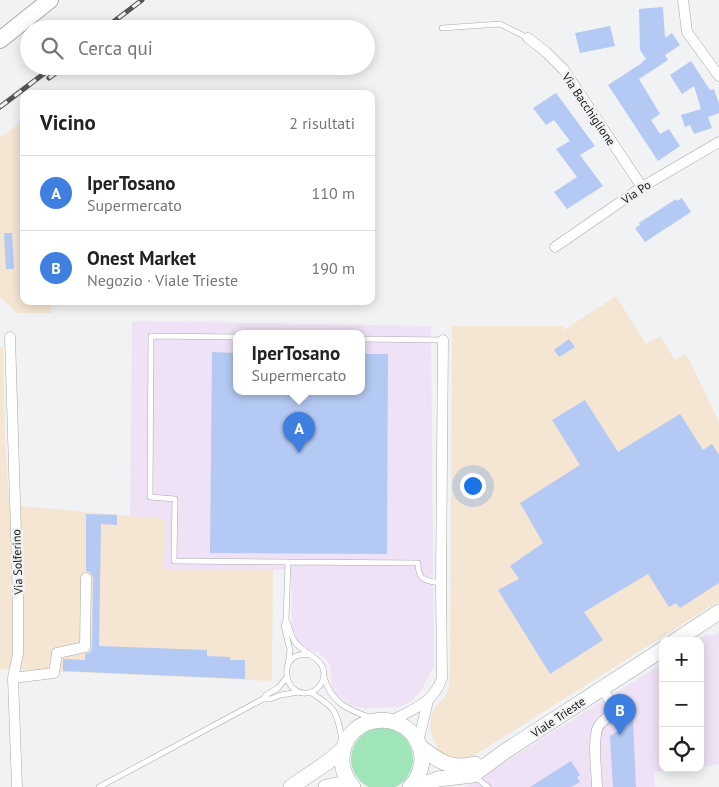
<!DOCTYPE html>
<html lang="it">
<head>
<meta charset="utf-8">
<style>
  body { margin:0; font-family:"PT Sans",sans-serif; background:#f6f6f6; color:#222 }
  .controls { position:absolute; right:15px; bottom:15px; display:grid; overflow:hidden; border-radius:10px; box-shadow:0 2px 12px #0003 }
  .controls button { width:45px; height:45px; display:grid; place-items:center; padding:0; border:0; border-bottom:1px solid #e0e0e0; background:#fff; color:#222; font:25px sans-serif }
  .you { position:absolute; left:472px; top:485px; width:18px; height:18px; margin:-12px; border:4px solid #fff; border-radius:50%; background:#1a73e8; box-shadow:0 0 0 8px #1a73e833 }
  .badge { display:grid; place-items:center; width:32px; height:32px; border-radius:50%; background:#db2777; color:#fff; font-size:16px; font-weight:700 }
  .pin { position:absolute; translate:-50% -41px; filter:drop-shadow(0 1px 2px #0008) }
  .pin::after { content:''; position:absolute; top:26px; width:18px; height:15px; background:inherit; clip-path:polygon(0 0,100% 0,50% 100%) }
  .popup { position:absolute; left:233px; top:330px; width:132px; height:65px; box-sizing:border-box; display:grid; place-content:center; border-radius:10px; background:#fff; filter:drop-shadow(0 1px 4px #0005); font-size:16px; white-space:nowrap; color:#767676 }
  .popup b { font-size:19px; color:#222 }
  .popup::after { content:''; position:absolute; left:50%; top:100%; margin-left:-10px; border:10px solid transparent; border-top-color:#fff }
  .list { margin:0; padding:0; list-style:none }
  h2 { display:flex; justify-content:space-between; align-items:center; height:65px; margin:0; padding:0 20px; font-size:21px }
  h2 small { font-size:16px; font-weight:400; color:#767676 }
  .list li { display:grid; grid-template-columns:32px 1fr auto; gap:15px; align-items:center; box-sizing:border-box; height:75px; padding:0 20px; border-top:1px solid #e0e0e0 }
  .list b { display:block; font-size:19px; white-space:nowrap }
  .list p { margin:0; font-size:16px; white-space:nowrap; color:#767676 }
  .list em { font-size:16px; font-style:normal; color:#767676 }
  .icon { flex:none; width:28px; height:28px; fill:none; stroke:currentColor; stroke-width:2; stroke-linecap:round; stroke-linejoin:round }
  .map { position:relative; flex:none; width:719px; height:787px; overflow:hidden }
  .search { position:absolute; background:#fff; box-shadow:0 2px 12px #0003; left:20px; top:20px; width:355px; height:55px; display:flex; align-items:center; gap:12px; box-sizing:border-box; padding:0 18px; border-radius:28px; color:#767676; font-size:19px }
  .panel { position:absolute; background:#fff; box-shadow:0 2px 12px #0003; left:20px; top:90px; width:355px; height:215px; border-radius:10px }
  .map>svg:first-child { display:block }
</style>
</head>
<body>
<div class="map">
<svg width="719" height="787" viewBox="0 0 719 787">
  <rect width="100%" height="100%" fill="#f1f2f3"/>
  <path fill="#f0e2f6" fill-rule="evenodd" d="M132,321L431,326L434,666L422,689L413,700L400,707L363,708L350,705L336,695L331,686V677L330,664L319,653L308,649L298,641L292,627L291,570L164,569L130,517ZM236,334H362V392H236Z
    M719,632V764L700,767V641H697L708,634L711,636Z
    M663,663V768H687L654,772L655,787H465Z"/>
  <path fill="#f5e5d3" d="M24,120V301H52L51,313H17L0,297V138Z
    M616,296L646,344L660,336L675,360L686,354L719,422V601L467,760L448,757L438,750L430,729L431,716L435,708L444,698L449,688L450,677L452,326H563L564,330Z
    M0,347H3L5,436L9,505L166,519L164,569H273L272,681L0,669Z"/>
  <path fill="#a0e5ba" d="M351 759a31 31 0 1 1 62 0a31 31 0 1 1-62 0Z"/>
  <path fill="#b4c9f3" d="M663,7L665,38L672,33L680,45L665,55L668,60L639,79L660,114L651,120L660,134L669,129L680,146L658,161L608,85L642,63V62L646,59L640,50L639,9Z
    M610,26L615,46L580,53L575,33Z
    M691,61L710,90L714,89L719,104V113L708,117L712,128L694,134L690,125L685,127L681,115L701,109L694,86L682,94L670,75Z
    M556,93L595,146L580,155L603,186L567,209L554,192L577,177L556,149L570,141L554,120L546,125L533,108Z
    M682,198L691,212L645,242L635,228L640,225L639,223L676,199L677,201Z
    M4,233H12L14,269H6Z
    M569,339L575,347L559,357L554,350Z
    M212,352L236,353V392H362V354H388L387,554L210,553Z
    M585,400L618,452L680,414L703,450L712,444L719,455V583L680,608L676,603L669,607L648,574L584,612L603,640L550,674L498,590L519,579L510,566L543,543L520,503L580,465L552,420Z
    M86,514L117,515V525L101,524L99,646L207,650V656L230,657V660H245V679L63,671V659L85,660V654L90,652L92,648L93,578L90,572L86,571Z
    M633,721L636,787H613L610,736Z
    M571,761L580,775L577,777L580,782L571,787H530Z"/>
  <g fill="none" stroke-linecap="round" stroke-linejoin="round">
    <g stroke="#a8a9aa" stroke-width="6">
      <path id="service" d="M442,28L500,24L528,38
        M236,337L151,336L150,497L175,499L174,561L288,562
        M362,339L443,340
        M286,620C290,627 290,635 295,642C304,655 329,659 323,679C322,684 318,688 314,691C284,705 273,648 311,655
        M288,665L290,650L284,626L286,620L288,562L418,563C418,581 426,581 441,583
        M324,677C331,703 348,710 372,718
        M310,692C335,708 337,710 342,740
        M263,699H270L281,695L299,692
        M475,777L488,787
        M99,787L263,699L266,695L278,688L287,677"/>
    </g>
    <g stroke="#a8a9aa" stroke-width="11">
      <path id="minor" d="M683,0L687,32L719,76
        M528,38L546,52L564,70L642,187
        M555,247L642,187L719,142
        M10,337L18,599V654L13,678L17,787
        M13,678L54,673L57,653L85,647L86,578
        M391,721C413,709 433,704 442,678L441,583L443,340
        M418,742L428,701
        M597,787C597,773 591,733 600,724C604,719 611,715 616,711L602,688"/>
    </g>
    <g stroke="#a8a9aa" stroke-width="16">
      <path id="secondary" d="M675,641L719,612
        M419,746C437,760 451,771 475,764
        M291,787L329,761L344,748
        M326,787L336,785L352,786
        M353,787C346,779 342,770 342,759C343,712 410,706 421,751C424,764 419,778 410,787
        M415,787L438,779L473,775L504,752L663,649"/>
    </g>
    <g stroke="#a8a9aa" stroke-width="18">
      <path id="primary" d="M0,40L50,0"/>
    </g>
    <use href="#service" stroke="#fff" stroke-width="5"/>
    <use href="#minor" stroke="#fff" stroke-width="10"/>
    <use href="#secondary" stroke="#fff" stroke-width="15"/>
    <use href="#primary" stroke="#fff" stroke-width="16"/>
    <g stroke="#555556" stroke-width="5">
      <path id="rail" d="M104,29L142,0
        M49,78L65,66
        M0,107L54,66"/>
    </g>
    <use href="#rail" stroke="#f1f2f3" stroke-width="3" stroke-dasharray="9" stroke-linecap="butt"/>
  </g>
  <g text-anchor="middle" dominant-baseline="central" stroke-width="5" stroke-linejoin="round" paint-order="stroke">
    <g font-size="12" fill="#171718" stroke="#f1f2f3">
      <text transform="translate(589 109) rotate(56)">Via Bacchiglione</text>
      <text transform="translate(636 192) rotate(-34)">Via Po</text>
      <text transform="translate(17 562) rotate(-92)">Via Solferino</text>
      <text transform="translate(558 717) rotate(-34)">Viale Trieste</text>
    </g>
  </g>
</svg>
<div class="controls">
<button>+</button>
<button>−</button>
<button><svg class="icon" aria-label="locate" viewBox="0 0 24 24"><circle cx="12" cy="12" r="6"/><path d="M12 2v4M12 18v4M2 12h4M18 12h4"/></svg></button>
</div>
<div class="you"></div>
<div class="pin badge" style="left:299px;top:453px;background:#3f7fe0">A</div>
<div class="popup"><b>IperTosano</b>Supermercato</div>
<div class="pin badge" style="left:620px;top:735px;background:#3f7fe0">B</div>
<div class="search"><svg class="icon" aria-label="search" viewBox="0 0 24 24"><circle cx="10" cy="10" r="6"/><path d="M15 15l6 6"/></svg>Cerca qui</div>
<section class="panel">
<h2>Vicino<small>2 risultati</small></h2>
<ul class="list">
<li><span class="badge" style="background:#3f7fe0">A</span><div><b>IperTosano</b><p>Supermercato</p></div><em>110 m</em></li>
<li><span class="badge" style="background:#3f7fe0">B</span><div><b>Onest Market</b><p>Negozio · Viale Trieste</p></div><em>190 m</em></li>
</ul>
</section>
</div>
</body>
</html>
